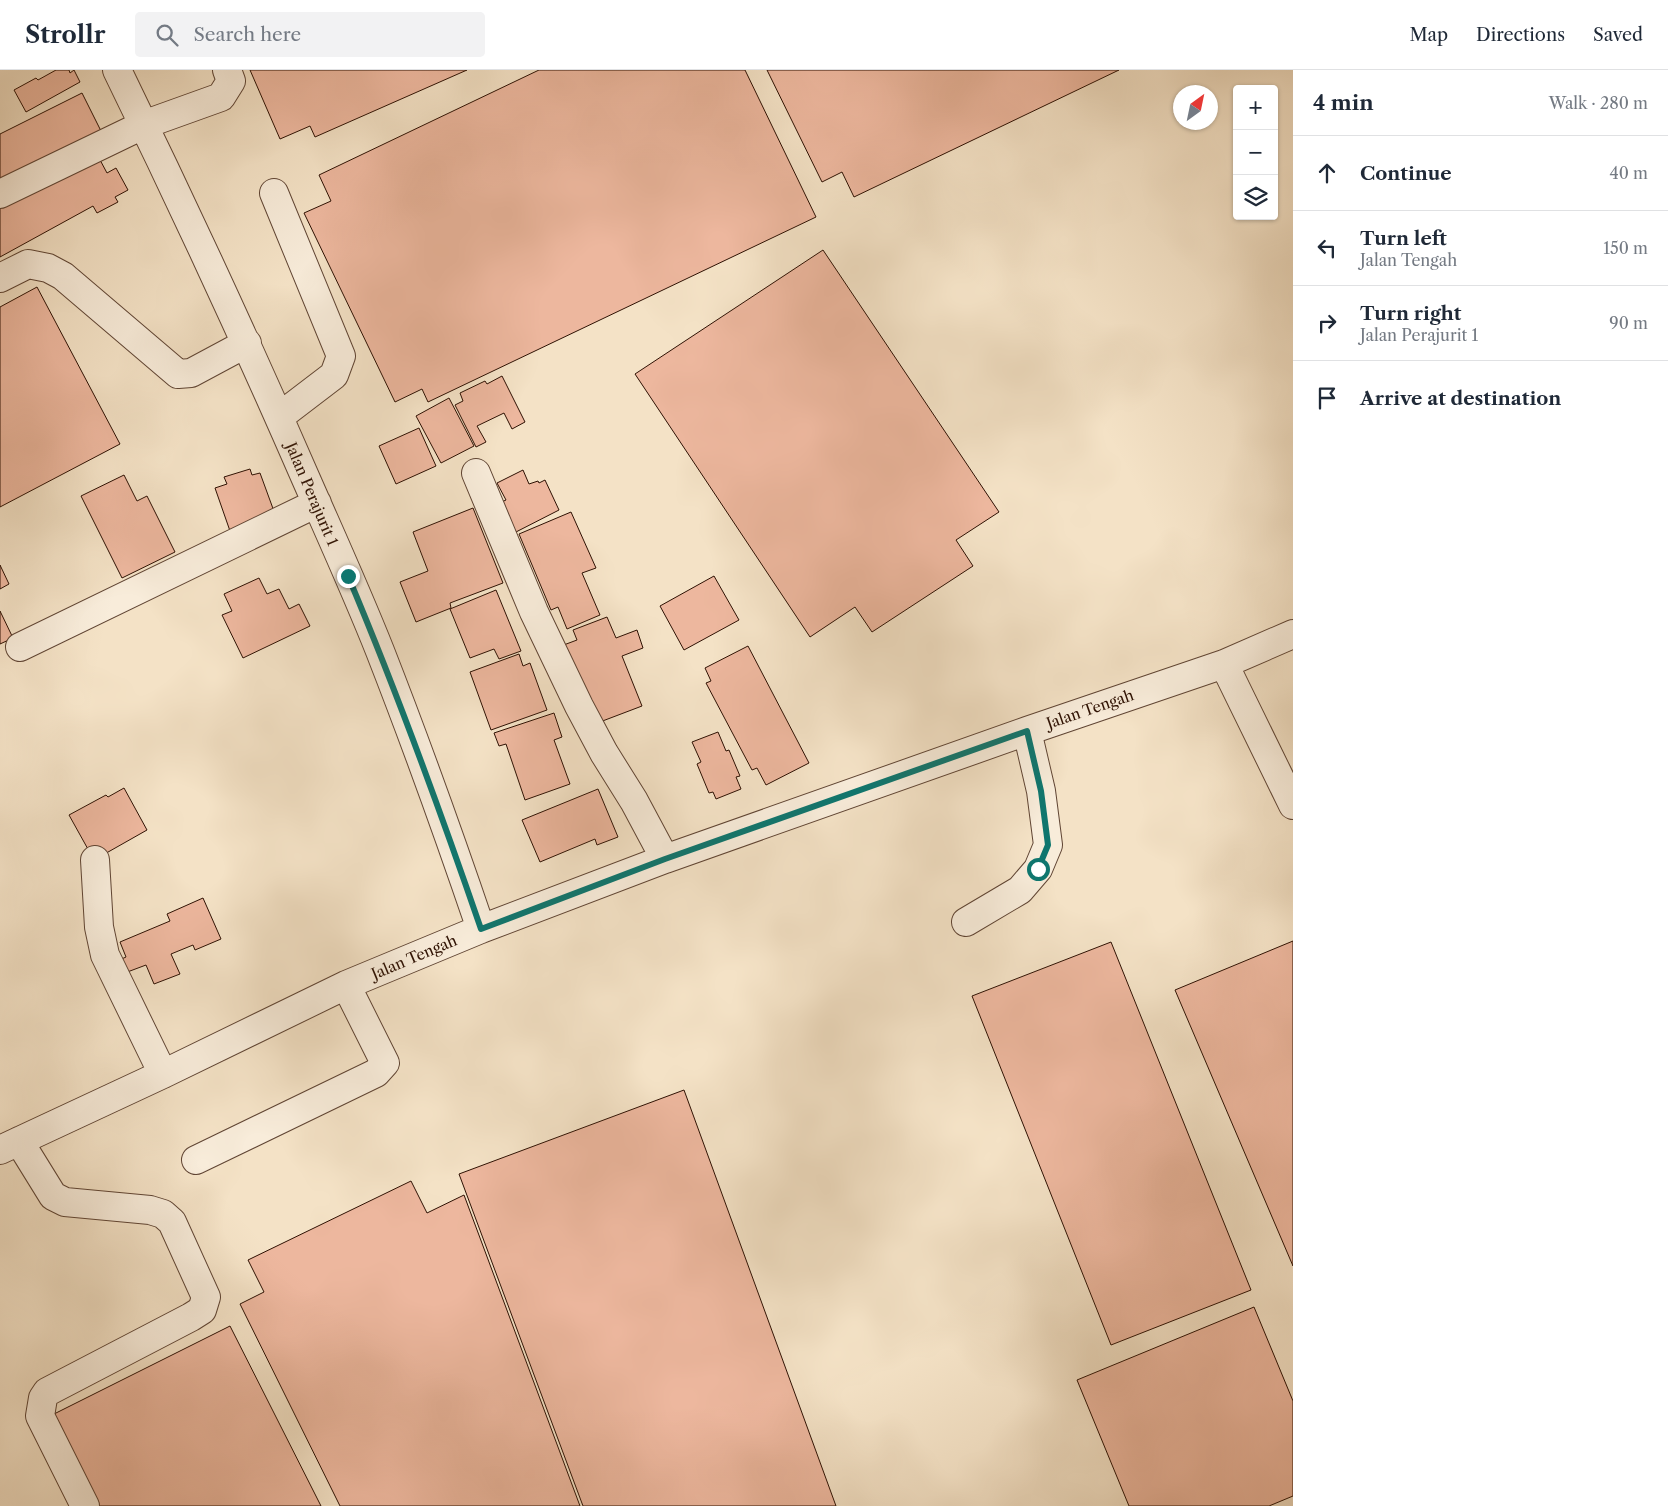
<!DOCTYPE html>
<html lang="en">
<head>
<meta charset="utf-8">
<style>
  body { margin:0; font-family:"Libre Caslon Text",serif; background:#f2f2f3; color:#1f2937 }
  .controls { position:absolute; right:15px; top:15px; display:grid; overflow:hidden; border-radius:5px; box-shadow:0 1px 4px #0004 }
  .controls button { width:45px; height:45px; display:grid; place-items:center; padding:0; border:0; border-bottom:1px solid #e0e1e3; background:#fff; color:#1f2937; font:25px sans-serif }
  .compass { position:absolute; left:1173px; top:15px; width:45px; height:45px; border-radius:50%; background:#fff; box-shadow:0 1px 4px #0004; rotate:33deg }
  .stop { position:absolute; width:15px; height:15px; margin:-11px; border:4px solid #0f766e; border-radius:50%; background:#fff }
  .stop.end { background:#0f766e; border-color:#fff; box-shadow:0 1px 5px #0008 }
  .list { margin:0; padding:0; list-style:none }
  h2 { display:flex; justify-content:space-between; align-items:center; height:65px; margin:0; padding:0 20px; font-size:21px }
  h2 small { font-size:16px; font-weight:400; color:#747a83 }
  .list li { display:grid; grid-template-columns:32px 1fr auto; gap:15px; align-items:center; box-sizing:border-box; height:75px; padding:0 20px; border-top:1px solid #e0e1e3 }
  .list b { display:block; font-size:19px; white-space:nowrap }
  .list p { margin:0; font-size:16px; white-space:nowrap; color:#747a83 }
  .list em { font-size:16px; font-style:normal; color:#747a83 }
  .icon { flex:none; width:28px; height:28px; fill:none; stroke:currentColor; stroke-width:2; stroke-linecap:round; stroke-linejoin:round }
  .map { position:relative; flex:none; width:1293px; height:1436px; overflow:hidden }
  header { display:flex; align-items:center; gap:30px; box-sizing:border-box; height:70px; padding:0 25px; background:#fff; border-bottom:1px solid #e0e1e3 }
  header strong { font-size:24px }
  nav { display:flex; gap:28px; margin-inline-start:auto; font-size:18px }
  .search { width:350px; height:45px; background:#f2f2f3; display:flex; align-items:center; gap:12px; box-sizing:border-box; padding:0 18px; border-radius:5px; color:#747a83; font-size:19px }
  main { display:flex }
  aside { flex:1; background:#fff }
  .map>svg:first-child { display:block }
</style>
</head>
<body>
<header>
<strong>Strollr</strong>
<div class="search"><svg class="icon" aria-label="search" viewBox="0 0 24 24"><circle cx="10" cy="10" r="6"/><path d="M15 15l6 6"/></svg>Search here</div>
<nav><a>Map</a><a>Directions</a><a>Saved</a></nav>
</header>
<main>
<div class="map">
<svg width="1293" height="1436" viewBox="0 0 1293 1436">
  <rect width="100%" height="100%" fill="#f4e2c6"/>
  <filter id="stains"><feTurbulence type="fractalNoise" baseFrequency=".004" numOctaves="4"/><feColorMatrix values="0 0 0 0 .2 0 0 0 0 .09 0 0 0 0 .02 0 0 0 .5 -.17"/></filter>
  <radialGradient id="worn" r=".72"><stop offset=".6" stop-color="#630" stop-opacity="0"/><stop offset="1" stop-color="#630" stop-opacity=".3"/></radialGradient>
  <path fill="#edb79e" stroke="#2e1103" d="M56,0H69L70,3L74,0L80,12L26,42L14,20L36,8L38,10Z
    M250,0H467L315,67L310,56L280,69Z
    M539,0H745L816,147L428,332L422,319L395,332L304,143L331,131L319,105Z
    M767,0H1119L854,127L842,102L822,112Z
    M82,23L105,69L0,124V64Z
    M99,88L107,103L116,98L128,120L115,127L118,132L97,143L93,136L0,187V135Z
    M823,180L999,442L956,470L973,496L872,562L855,537L810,567L635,304Z
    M37,217L120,374L0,437V237Z
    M502,306L525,352L512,359L504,343L477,356L486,372L476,377L455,335L463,331L460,323L485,311L487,314Z
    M449,328L474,376L441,393L416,346Z
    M419,358L436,396L396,414L379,376Z
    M250,399L252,405L260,403L275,444L230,461L215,418L227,414L224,407Z
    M523,400L529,414L538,411L539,413L545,410L559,440L512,464L497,434L506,430L497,413Z
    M124,405L137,431L147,426L175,482L122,508L81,426Z
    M473,438L503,513L450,533L451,538L416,552L400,512L428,501L413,462Z
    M571,442L596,498L582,503L600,545L567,559L558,537L551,540L519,464Z
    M0,495L9,514L0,519Z
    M714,506L739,550L684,580L660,536Z
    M259,508L267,524L279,519L289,539L299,534L310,556L243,588L222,545L232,541L224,524Z
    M496,520L521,581L499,589L494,579L470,588L450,539Z
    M0,541L13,568L0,574Z
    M607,547L616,568L637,560L643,578L622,586L642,636L592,655L561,576L577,570L573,560Z
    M748,576L809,693L766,715L757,698L752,700L706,613L711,611L705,598Z
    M519,584L523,596L530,593L547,640L491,660L470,602Z
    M554,643L562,667L554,670L570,714L525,730L506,674L499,676L494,663Z
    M718,662L726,681L729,680L740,706L736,707L741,719L716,729L713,722L709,723L697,694L701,692L692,672Z
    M124,718L147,760L94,790L69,745L106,725L108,727Z
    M598,719L618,767L597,775L595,769L540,792L522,750Z
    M203,828L221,869L195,880L193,875L171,884L180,904L154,914L146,895L122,904L117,891L126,887L120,872L170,851L167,844Z
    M1293,871V1196L1175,920Z
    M1111,872L1251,1220L1111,1275L972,926Z
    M684,1020L836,1436H583L459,1104Z
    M411,1111L427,1143L464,1125L580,1436H340L240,1234L264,1222L248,1190Z
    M1254,1237L1293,1331V1426L1269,1436H1129L1077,1310Z
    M230,1256L321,1436H98L52,1345Z"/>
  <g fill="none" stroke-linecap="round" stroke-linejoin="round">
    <g stroke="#604534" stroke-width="30">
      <path id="minor" d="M117,0C183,135 246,271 306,409C331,466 357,523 380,581C416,673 449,765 481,859
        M274,123L341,286L334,305L279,347
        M0,124L143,55L221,27L231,11L227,0
        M0,208L28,194L48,198L63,206L178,304L191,303L247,273
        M476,403L534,542L579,636L604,683L634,731L665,789
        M20,577L317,433
        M1224,594L1293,735
        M95,790L99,857L105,885L163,1004
        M966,852L1020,820L1038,799L1048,775L1041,721L1027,661
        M19,1071L53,1126L65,1132L150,1140L163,1144L172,1152L206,1227L202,1240L191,1247L47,1322L43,1328L40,1346L85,1436
        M0,1080L163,1004L346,915L481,859L665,789L1027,661L1224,594L1293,564
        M196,1090L376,1003L385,993L346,915"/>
    </g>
    <use href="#minor" stroke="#f8ecda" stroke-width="28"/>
  </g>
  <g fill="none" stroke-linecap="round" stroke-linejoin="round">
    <path stroke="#0f766e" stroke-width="6" d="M348,506C397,622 440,740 481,859L665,789L1027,661L1041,721L1048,775L1038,799"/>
  </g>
  <g text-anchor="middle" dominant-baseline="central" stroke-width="4" stroke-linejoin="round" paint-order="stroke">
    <g font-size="15" fill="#2e1103" stroke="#f8ecda">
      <text transform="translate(312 424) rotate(67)">Jalan Perajurit 1</text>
      <text transform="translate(1090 639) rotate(-19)">Jalan Tengah</text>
      <text transform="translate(414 887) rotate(-23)">Jalan Tengah</text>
    </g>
  </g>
  <rect width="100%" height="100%" filter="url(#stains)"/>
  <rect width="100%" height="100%" fill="url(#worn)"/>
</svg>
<div class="controls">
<button>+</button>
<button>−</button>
<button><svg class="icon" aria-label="layers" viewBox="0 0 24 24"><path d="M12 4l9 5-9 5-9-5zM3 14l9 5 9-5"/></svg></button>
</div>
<svg class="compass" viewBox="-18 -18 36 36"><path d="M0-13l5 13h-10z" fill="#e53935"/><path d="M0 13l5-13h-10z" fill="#747a83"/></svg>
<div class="stop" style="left:1038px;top:799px"></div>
<div class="stop end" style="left:348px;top:506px"></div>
</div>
<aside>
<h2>4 min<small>Walk · 280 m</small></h2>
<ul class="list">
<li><svg class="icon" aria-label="ahead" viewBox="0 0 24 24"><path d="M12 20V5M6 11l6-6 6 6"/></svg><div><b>Continue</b></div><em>40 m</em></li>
<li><svg class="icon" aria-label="left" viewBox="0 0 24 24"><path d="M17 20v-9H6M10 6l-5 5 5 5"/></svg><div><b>Turn left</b><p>Jalan Tengah</p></div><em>150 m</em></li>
<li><svg class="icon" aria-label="right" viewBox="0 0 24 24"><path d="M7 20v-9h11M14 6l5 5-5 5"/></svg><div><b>Turn right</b><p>Jalan Perajurit 1</p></div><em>90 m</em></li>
<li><svg class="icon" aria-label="arrive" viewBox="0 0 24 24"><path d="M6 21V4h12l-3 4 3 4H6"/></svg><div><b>Arrive at destination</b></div></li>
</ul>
</aside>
</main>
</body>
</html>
